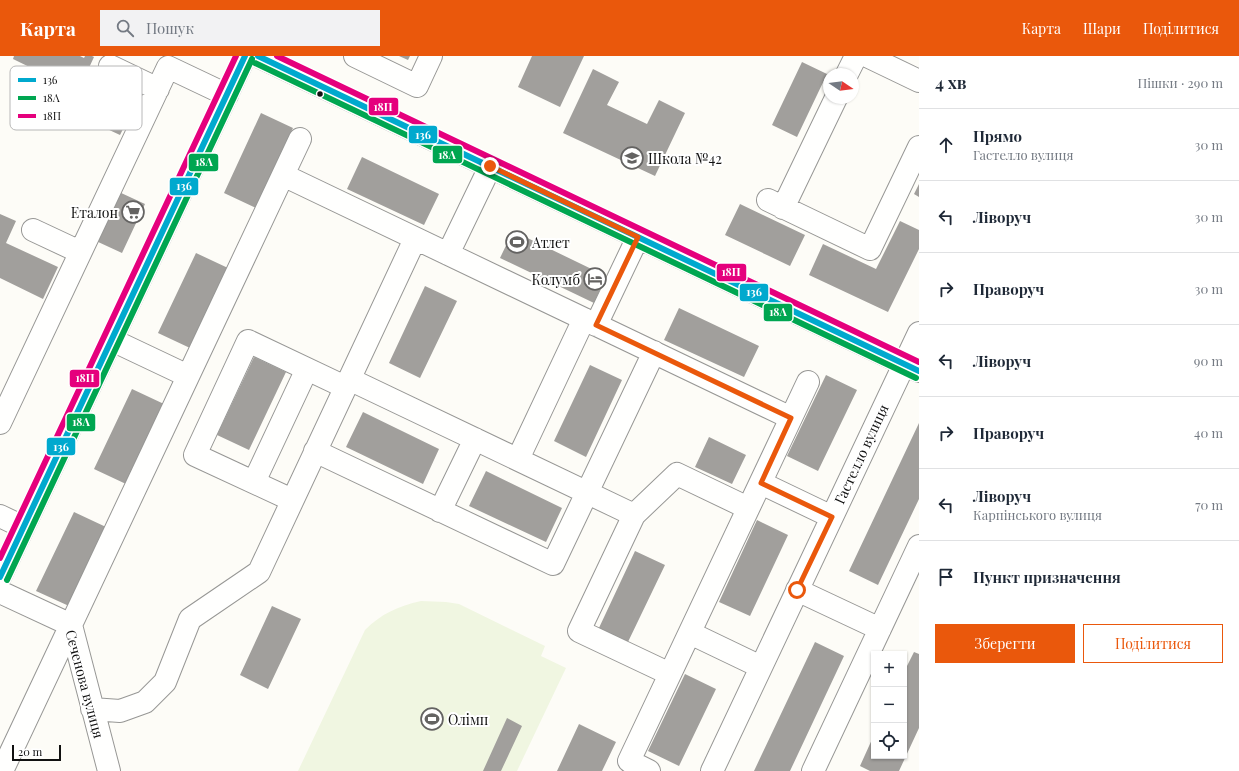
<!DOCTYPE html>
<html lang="uk">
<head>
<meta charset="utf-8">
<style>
  body { margin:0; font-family:"Playfair Display",serif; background:#f2f2f3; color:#1f2937 }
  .controls { position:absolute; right:12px; bottom:12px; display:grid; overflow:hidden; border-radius:0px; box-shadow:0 1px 3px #0004 }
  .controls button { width:36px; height:36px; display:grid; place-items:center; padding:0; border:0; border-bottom:1px solid #e0e1e3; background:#fff; color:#1f2937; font:20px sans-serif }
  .compass { position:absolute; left:823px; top:12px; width:36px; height:36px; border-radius:50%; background:#fff; box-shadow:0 1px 3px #0004; rotate:103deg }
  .scale { position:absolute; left:12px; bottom:10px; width:49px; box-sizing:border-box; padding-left:4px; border:2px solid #111; border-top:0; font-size:11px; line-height:14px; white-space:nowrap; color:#111; -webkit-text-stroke:3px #fff; paint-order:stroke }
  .stop { position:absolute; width:12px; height:12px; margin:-9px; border:3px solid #ea580c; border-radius:50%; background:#fff }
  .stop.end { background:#ea580c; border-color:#fff; box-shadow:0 1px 4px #0008 }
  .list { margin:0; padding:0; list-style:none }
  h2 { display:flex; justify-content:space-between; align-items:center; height:52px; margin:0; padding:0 16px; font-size:17px }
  h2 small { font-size:13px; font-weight:400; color:#747a83 }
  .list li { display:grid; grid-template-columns:26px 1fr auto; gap:12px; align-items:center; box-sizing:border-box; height:72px; padding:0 16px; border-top:1px solid #e0e1e3 }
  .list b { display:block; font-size:15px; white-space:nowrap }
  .list p { margin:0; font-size:13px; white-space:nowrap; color:#747a83 }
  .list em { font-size:13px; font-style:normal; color:#747a83 }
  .actions { display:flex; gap:8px; padding:12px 16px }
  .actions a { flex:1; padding:9px 0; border:1px solid #ea580c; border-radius:0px; text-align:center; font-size:14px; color:#ea580c }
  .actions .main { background:#ea580c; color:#fff }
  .icon { flex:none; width:22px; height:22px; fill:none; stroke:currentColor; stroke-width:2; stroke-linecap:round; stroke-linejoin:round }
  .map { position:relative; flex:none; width:919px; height:715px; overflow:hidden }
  header { display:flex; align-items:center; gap:24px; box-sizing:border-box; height:56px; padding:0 20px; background:#ea580c; color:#fff }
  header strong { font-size:19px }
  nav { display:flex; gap:22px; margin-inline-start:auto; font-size:14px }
  .search { width:280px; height:36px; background:#f2f2f3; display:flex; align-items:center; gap:10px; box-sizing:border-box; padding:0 14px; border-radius:0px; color:#747a83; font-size:15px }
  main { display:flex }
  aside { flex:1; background:#fff }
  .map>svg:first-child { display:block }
</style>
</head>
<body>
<header>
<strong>Карта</strong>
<div class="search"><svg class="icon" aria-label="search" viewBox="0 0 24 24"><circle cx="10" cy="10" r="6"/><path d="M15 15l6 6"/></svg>Пошук</div>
<nav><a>Карта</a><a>Шари</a><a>Поділитися</a></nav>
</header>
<main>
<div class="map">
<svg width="919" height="715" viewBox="0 0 919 715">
  <rect width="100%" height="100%" fill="#fdfcf7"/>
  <path fill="#f0f6e1" d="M421,545L446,546L459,548L545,590L541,600L566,612L517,715H298L365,574C381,558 398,550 421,545Z"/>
  <path fill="#a19f9c" d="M14,0H80L84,2L85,0H92L94,1L81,29L95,35L96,32L131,49L124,64L127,65L120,79L62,52L60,56L52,53L65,25L52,19L50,21L13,3Z
    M399,0H410L408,4Z
    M532,0H584L560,51L518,31Z
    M802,6L827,18L797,81L772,69Z
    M593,13L619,26L607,49L647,68L659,44L685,57L655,120L563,77Z
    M261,57L293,72L256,152L224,137Z
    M362,101L439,138L424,169L347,133Z
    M919,128V141L914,138Z
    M119,136L145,148L122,197L96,185Z
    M740,148L805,179L790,210L725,179Z
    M0,158L16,165L6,187L58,211L43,243L0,222Z
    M900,165L919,174V193L888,256L809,219L823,188L876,213Z
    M513,175L606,220L594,247L500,202Z
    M196,197L228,212L190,292L158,277Z
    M425,230L457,245L420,322L389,307Z
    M679,252L759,290L744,321L664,284Z
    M254,301L286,316L249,394L217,379Z
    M590,309L622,324L586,401L554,385Z
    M826,319L857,334L818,415L787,400Z
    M132,333L164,348L126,428L94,413Z
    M363,356L439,393L423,428L346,391Z
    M919,367V443L878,529L849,515Z
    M709,381L746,399L732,428L695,411Z
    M486,415L562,452L546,486L469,450Z
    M74,456L106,471L69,550L36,535Z
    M757,464L788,479L750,560L719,546Z
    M635,495L665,509L627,588L598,574Z
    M272,550L301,563L268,633L240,619Z
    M815,586L844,600L790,715H754Z
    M914,596L919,598V672L899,715H870L860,710L874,679V700H904V616Z
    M685,618L716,633L679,710L648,695Z
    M507,662L522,670L501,715H483Z
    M579,668L616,686L602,715H557Z"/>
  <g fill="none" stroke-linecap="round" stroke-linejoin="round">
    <g stroke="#979795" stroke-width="24">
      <path id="minor" d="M258,0L919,315
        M355,0L417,30L431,0
        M867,0L919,25
        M110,10L158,33
        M847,18L856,0
        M283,119L791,362
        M768,144L870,193L919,91
        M783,152L836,42
        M33,174L80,196
        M448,198L490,111
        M596,269L638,181
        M112,284L188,320
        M349,323L634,459
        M0,367L168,11L227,39
        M315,395L553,508L654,296
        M518,403L584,263
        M254,426L307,313
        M761,427L832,461
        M292,444L195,399L248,285L345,331
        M440,455L475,383
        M0,460L23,471
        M0,521L245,0
        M797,534L880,573
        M0,536L71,569L109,715
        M690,577L761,611
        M670,618L579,575L634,459L677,418L748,452
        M92,653L120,655L145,646L165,626L190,563L259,516L415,183
        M2,715L300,83
        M649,715L629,705L808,326
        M712,715L919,277
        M813,715L919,490"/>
    </g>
    <use href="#minor" stroke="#fffffe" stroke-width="22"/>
    <g stroke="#fff" stroke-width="9">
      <path id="bus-1" d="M258,0L919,315
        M0,521L245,0"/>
    </g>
    <g stroke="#fff" stroke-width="9">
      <path id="bus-2" d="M255,7L916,322
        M7,524L252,3"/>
    </g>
    <g stroke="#fff" stroke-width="9">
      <path id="bus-3" d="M277,0L919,306
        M0,502L236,0"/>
    </g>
    <use href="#bus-1" stroke="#00a9ce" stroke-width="6"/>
    <use href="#bus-2" stroke="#00a651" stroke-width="6"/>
    <use href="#bus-3" stroke="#e5007d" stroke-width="6"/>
  </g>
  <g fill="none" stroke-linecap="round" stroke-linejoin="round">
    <path stroke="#ea580c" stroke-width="5" d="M490,110L638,181L596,269L791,362L761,427L832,461L797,534"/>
  </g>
  <defs>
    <g id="school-ring" transform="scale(1.15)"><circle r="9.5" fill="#fff" stroke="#646362" stroke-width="1.5"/><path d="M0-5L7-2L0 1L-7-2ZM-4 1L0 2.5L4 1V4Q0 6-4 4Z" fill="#646362"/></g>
    <g id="supermarket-ring" transform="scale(1.15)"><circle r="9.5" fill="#fff" stroke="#646362" stroke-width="1.5"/><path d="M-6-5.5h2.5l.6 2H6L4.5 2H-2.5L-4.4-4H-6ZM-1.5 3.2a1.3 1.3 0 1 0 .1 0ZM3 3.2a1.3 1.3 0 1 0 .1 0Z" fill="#646362"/></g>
    <g id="stadium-ring" transform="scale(1.15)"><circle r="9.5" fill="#fff" stroke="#646362" stroke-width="1.5"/><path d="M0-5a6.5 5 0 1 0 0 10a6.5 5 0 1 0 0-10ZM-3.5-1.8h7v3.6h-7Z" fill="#646362"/></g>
    <g id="hotel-ring" transform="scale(1.15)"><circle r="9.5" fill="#fff" stroke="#646362" stroke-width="1.5"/><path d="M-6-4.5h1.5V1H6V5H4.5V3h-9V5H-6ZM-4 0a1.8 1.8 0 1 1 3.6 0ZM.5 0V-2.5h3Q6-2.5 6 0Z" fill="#646362"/></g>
  </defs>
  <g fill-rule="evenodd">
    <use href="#school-ring" x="632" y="102"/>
    <use href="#supermarket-ring" x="133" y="156"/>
    <use href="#stadium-ring" x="517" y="186"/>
    <use href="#hotel-ring" x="595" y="223"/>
    <use href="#stadium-ring" x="432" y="663"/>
  </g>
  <circle fill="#111" stroke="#fff" stroke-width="1.5" cx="320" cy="38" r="3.5"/>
  <g text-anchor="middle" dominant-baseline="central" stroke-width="4" stroke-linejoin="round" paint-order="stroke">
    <g font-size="14" fill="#111" stroke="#fff" text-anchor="start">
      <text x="648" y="102">Школа №42</text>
      <text x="118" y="156" text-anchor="end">Еталон</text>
      <text x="532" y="186">Атлет</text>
      <text x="580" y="223" text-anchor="end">Колумб</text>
      <text x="448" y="663">Олімп</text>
    </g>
    <g font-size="14" fill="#111" stroke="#fff">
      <text transform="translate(861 398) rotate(-65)">Гастелло вулиця</text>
      <text transform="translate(85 628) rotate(75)">Сєченова вулиця</text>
    </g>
  </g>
  <rect x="10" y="10" width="132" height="64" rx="6" fill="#fff" stroke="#b8b8b8" stroke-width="1"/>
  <rect x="18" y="22" width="18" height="4" fill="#00a9ce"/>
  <rect x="18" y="40" width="18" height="4" fill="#00a651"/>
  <rect x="18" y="58" width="18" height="4" fill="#e5007d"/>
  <g font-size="11" fill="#111">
    <text x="43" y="28">136</text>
    <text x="43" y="46">18А</text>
    <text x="43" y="64">18П</text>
  </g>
  <g stroke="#fff" stroke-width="1.5">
    <rect x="368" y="41" width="31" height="19" rx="4" fill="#e5007d"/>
    <rect x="408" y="69" width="30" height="19" rx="4" fill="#00a9ce"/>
    <rect x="432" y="89" width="31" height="19" rx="4" fill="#00a651"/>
    <rect x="188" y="97" width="31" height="19" rx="4" fill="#00a651"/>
    <rect x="169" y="121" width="30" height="19" rx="4" fill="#00a9ce"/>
    <rect x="716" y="207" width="31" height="19" rx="4" fill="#e5007d"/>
    <rect x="739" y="227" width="30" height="19" rx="4" fill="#00a9ce"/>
    <rect x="763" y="247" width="30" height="19" rx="4" fill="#00a651"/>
    <rect x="69" y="313" width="31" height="19" rx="4" fill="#e5007d"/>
    <rect x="66" y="357" width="30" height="19" rx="4" fill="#00a651"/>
    <rect x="46" y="381" width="30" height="19" rx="4" fill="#00a9ce"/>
  </g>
  <g font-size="11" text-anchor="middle" font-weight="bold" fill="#fff">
    <text x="383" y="55">18П</text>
    <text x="423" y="83">136</text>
    <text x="447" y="103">18А</text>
    <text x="204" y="110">18А</text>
    <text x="184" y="134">136</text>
    <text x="731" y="220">18П</text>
    <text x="754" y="240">136</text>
    <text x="778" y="260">18А</text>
    <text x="85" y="326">18П</text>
    <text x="81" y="370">18А</text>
    <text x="61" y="395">136</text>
  </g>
</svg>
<div class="controls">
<button>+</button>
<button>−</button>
<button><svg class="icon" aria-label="locate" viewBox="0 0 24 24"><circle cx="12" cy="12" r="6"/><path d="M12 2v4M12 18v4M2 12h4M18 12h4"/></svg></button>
</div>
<svg class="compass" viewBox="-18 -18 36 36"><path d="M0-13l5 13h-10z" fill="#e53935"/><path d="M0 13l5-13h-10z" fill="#747a83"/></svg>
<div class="scale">20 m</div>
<div class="stop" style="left:797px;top:534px"></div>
<div class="stop end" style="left:490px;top:110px"></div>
</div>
<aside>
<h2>4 хв<small>Пішки · 290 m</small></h2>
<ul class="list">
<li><svg class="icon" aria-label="ahead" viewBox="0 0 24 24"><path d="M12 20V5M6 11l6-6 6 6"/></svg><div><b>Прямо</b><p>Гастелло вулиця</p></div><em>30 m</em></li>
<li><svg class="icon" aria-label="left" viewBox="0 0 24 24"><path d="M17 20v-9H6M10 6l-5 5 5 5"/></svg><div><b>Ліворуч</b></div><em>30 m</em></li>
<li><svg class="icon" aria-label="right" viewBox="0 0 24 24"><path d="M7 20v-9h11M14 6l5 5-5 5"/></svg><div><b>Праворуч</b></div><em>30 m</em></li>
<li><svg class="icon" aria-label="left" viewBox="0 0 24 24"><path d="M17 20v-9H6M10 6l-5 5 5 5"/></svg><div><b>Ліворуч</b></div><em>90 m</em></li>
<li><svg class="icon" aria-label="right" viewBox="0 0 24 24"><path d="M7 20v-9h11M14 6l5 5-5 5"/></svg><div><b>Праворуч</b></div><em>40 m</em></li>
<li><svg class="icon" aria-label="left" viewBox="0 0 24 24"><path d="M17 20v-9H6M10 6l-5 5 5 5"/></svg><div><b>Ліворуч</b><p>Карпінського вулиця</p></div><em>70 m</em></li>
<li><svg class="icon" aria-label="arrive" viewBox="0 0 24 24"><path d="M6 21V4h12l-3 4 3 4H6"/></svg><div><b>Пункт призначення</b></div></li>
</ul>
<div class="actions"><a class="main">Зберегти</a><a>Поділитися</a></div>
</aside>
</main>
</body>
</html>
